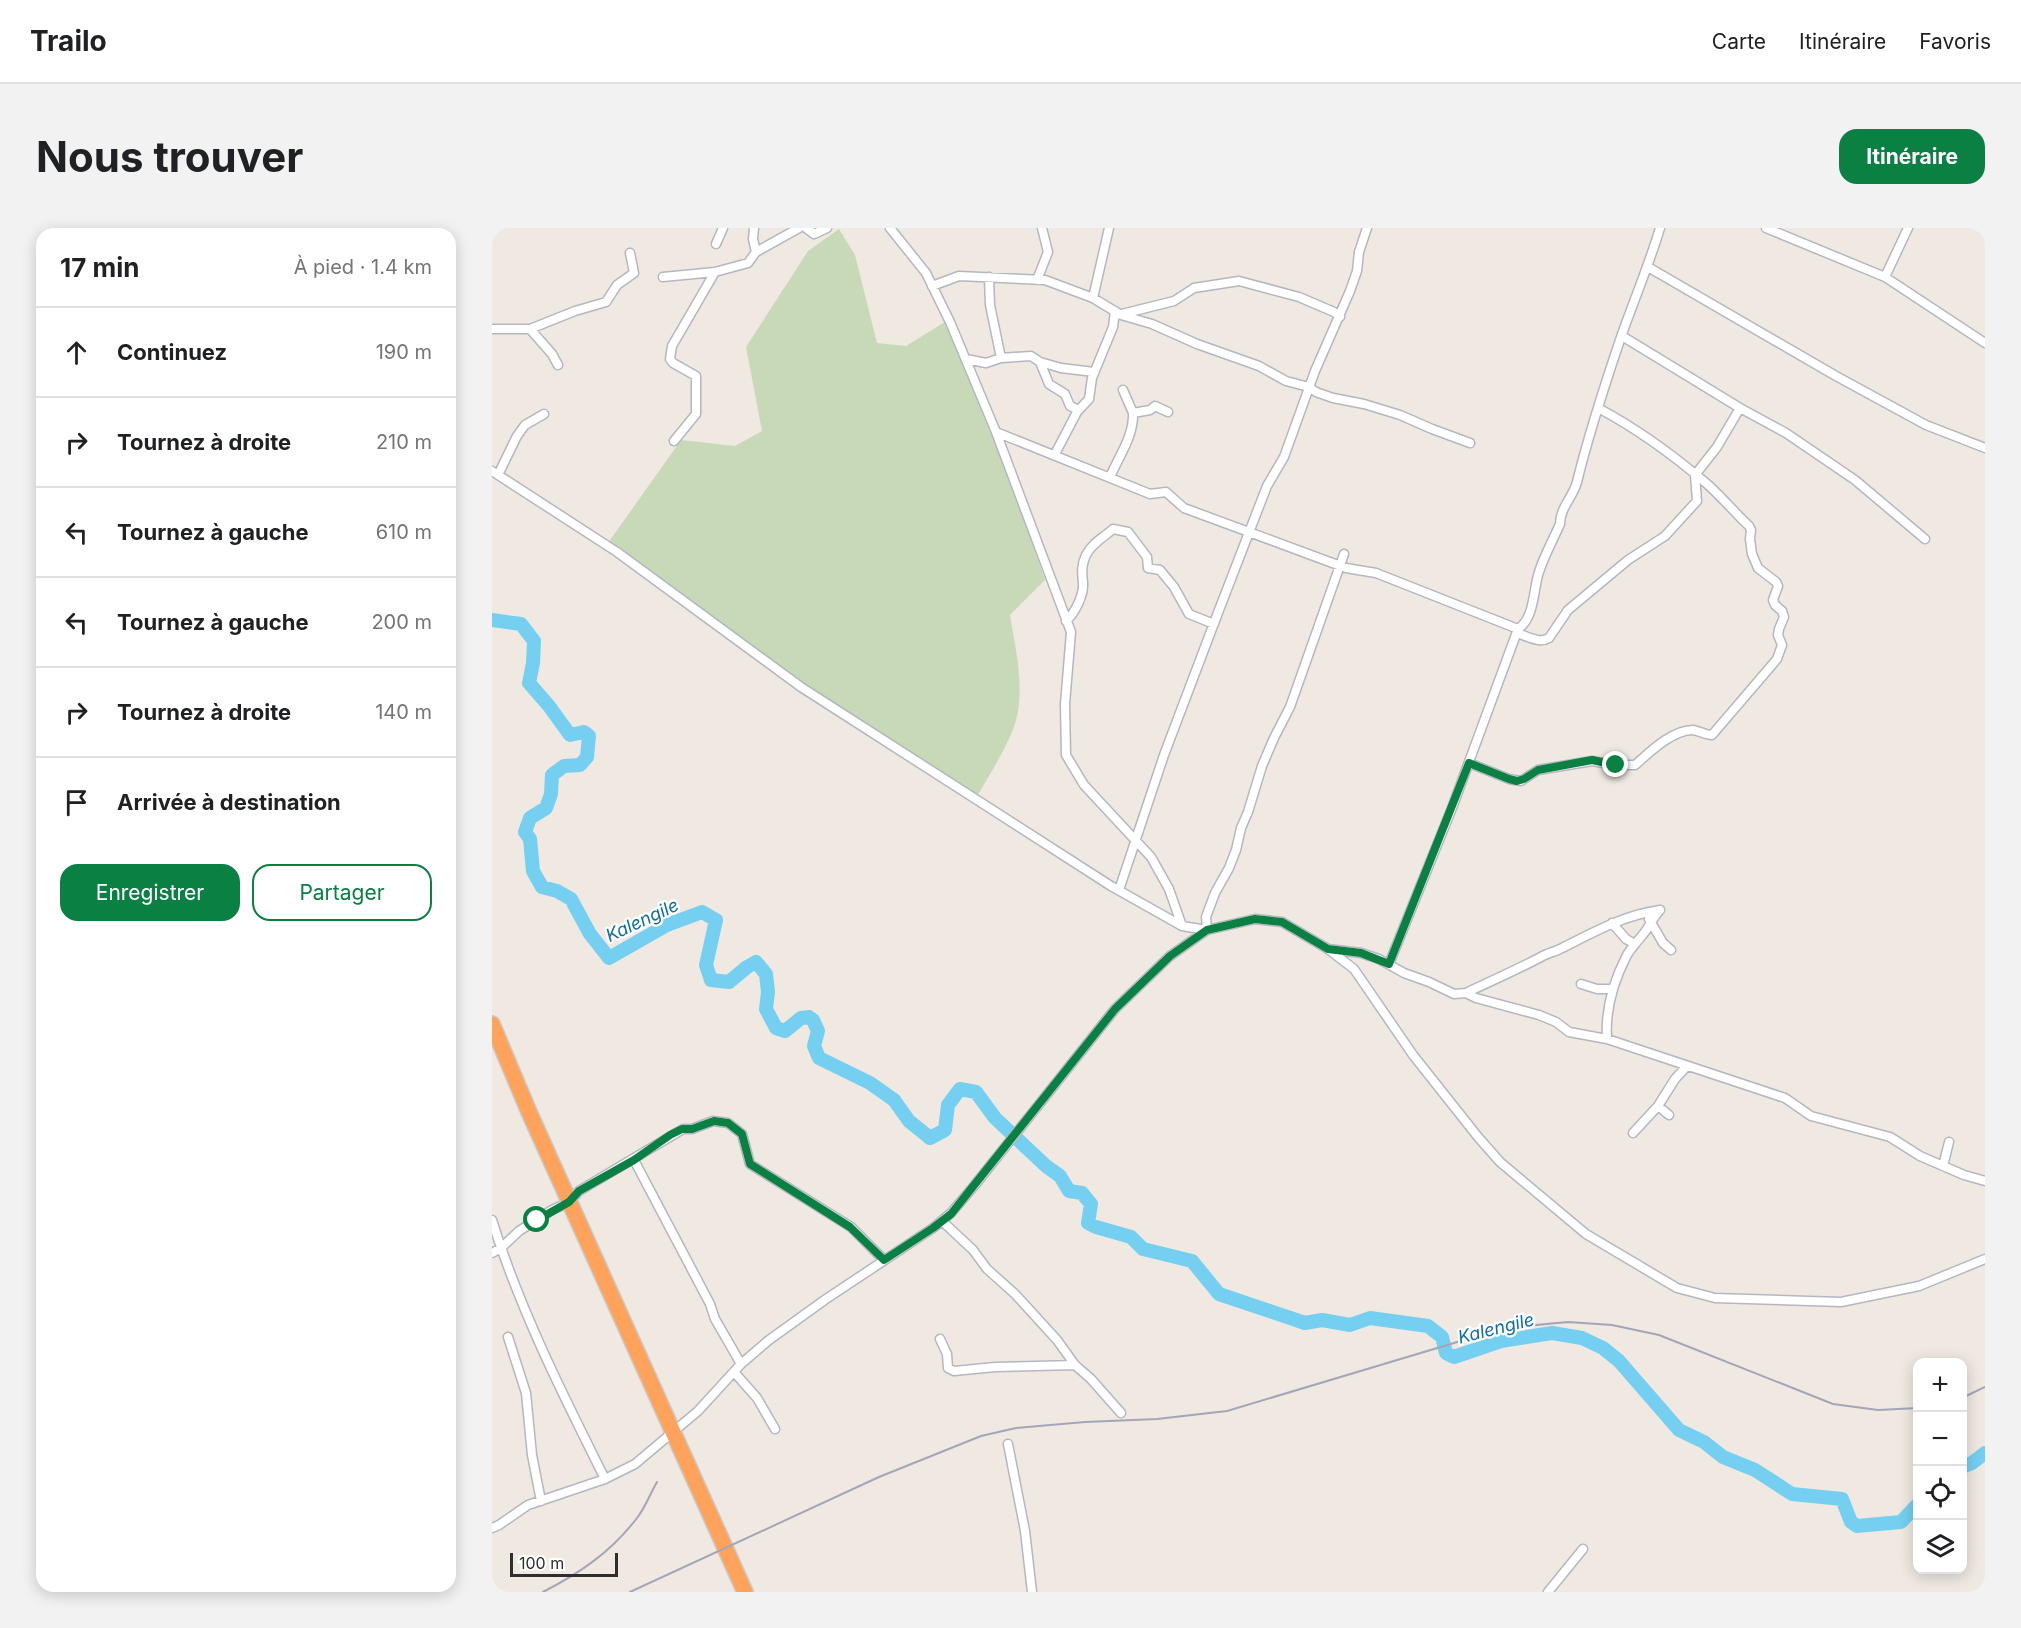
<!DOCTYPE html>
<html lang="fr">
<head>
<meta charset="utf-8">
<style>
  body { margin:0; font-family:Inter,sans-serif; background:#f2f2f2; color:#202124 }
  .controls { position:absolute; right:18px; bottom:18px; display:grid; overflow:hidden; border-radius:12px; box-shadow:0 3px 15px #0003 }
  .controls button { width:54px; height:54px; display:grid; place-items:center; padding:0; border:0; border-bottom:2px solid #e0e0e0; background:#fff; color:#202124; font:30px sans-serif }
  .scale { position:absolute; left:18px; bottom:15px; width:108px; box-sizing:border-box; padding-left:6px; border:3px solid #2e2e2e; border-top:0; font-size:16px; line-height:21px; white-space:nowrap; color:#2e2e2e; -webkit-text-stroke:4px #fff; paint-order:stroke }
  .stop { position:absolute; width:18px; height:18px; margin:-14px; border:4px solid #0b8043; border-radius:50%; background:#fff }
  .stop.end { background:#0b8043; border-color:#fff; box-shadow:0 2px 6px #0008 }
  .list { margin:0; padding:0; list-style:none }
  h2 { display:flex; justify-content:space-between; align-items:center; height:78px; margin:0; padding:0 24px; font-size:26px }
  h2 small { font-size:20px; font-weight:400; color:#757577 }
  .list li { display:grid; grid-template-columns:39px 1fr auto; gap:18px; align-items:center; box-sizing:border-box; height:90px; padding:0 24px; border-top:2px solid #e0e0e0 }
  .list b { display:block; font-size:22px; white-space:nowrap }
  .list em { font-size:20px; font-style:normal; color:#757577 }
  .actions { display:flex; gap:12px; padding:18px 24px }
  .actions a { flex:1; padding:14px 0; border:2px solid #0b8043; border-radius:18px; text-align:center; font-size:21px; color:#0b8043 }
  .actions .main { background:#0b8043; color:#fff }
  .icon { flex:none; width:33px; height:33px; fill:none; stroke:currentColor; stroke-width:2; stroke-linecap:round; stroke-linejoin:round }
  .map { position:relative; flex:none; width:1493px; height:1364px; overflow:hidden; border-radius:18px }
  header { display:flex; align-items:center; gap:36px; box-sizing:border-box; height:84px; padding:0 30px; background:#fff; border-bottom:2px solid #e0e0e0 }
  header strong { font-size:28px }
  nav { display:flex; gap:33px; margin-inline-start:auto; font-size:21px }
  .intro { display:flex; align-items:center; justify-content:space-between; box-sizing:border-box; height:144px; padding:0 36px }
  h1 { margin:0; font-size:42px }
  .button { padding:15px 27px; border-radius:18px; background:#0b8043; color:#fff; font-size:21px; font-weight:700 }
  main { display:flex; gap:36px; padding:0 36px }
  aside { flex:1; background:#fff; border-radius:18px; box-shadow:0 3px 15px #0003 }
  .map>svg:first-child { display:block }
</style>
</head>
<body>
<header>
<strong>Trailo</strong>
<nav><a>Carte</a><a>Itinéraire</a><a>Favoris</a></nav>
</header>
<div class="intro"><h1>Nous trouver</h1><a class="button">Itinéraire</a></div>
<main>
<aside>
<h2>17 min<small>À pied · 1.4 km</small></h2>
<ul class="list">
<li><svg class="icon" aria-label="ahead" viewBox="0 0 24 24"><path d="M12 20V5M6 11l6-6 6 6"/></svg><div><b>Continuez</b></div><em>190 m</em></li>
<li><svg class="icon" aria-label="right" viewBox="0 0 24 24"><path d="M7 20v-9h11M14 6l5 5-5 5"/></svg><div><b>Tournez à droite</b></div><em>210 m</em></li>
<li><svg class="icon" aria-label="left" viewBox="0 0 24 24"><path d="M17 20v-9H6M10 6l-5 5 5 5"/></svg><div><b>Tournez à gauche</b></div><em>610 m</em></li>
<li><svg class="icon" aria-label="left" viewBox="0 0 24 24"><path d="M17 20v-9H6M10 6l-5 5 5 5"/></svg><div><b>Tournez à gauche</b></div><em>200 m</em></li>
<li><svg class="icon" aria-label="right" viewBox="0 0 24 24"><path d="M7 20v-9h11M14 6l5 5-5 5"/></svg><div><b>Tournez à droite</b></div><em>140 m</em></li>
<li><svg class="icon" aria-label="arrive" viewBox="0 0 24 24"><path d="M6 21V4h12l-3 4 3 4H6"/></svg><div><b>Arrivée à destination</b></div></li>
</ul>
<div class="actions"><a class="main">Enregistrer</a><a>Partager</a></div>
</aside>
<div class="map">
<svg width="1493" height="1364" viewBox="0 0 1493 1364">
  <rect width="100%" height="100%" fill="#efe9e1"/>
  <path fill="#c8d9b8" d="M347,1L363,27L385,115L414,118L453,94L515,244L553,352L518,387C523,418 531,451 526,483C522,510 499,543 486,567L311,456L116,315L189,212L243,218L270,203L254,119L316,23Z"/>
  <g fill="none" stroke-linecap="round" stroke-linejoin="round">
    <path stroke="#75cff0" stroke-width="14" d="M0,392L29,396L42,413L41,435L37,455L57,478L78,507L92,504L97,508L95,529L88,537L72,538L60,547L59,566L54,580L38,590L33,604L38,611L41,643L50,659L65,663L79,671L98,706L117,730L175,697L210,684L224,692L214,737L219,752L237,754L255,739L264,734L274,746L276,764L274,781L284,800L293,803L309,790L317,789L321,792L326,803L322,818L327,830L378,855L402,872L417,893L438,910L453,902L456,877L468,861L484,864L503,890L554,938L568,948L577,963L590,965L599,976L596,995L604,999L639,1009L651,1021L700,1033L727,1066L813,1095L830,1092L858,1097L878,1090L936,1098L950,1109L954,1125L962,1129L1009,1113L1060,1105L1090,1110L1111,1120L1127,1133L1187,1202L1212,1214L1231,1229L1263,1242L1300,1266L1350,1271L1359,1294L1365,1298L1409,1294L1426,1276
      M1470,1239L1480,1235L1493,1225"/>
    <g stroke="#b4b7c1" stroke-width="11">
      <path id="street" d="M262,0L261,11L264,24
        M314,0L322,6L335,0
        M398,0L434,45L458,94L504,204L579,404L573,476L574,527L592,557L659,629L677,661L690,698
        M1274,0L1393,49L1493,115
        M224,16L231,0
        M1156,39L1344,148L1434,197L1493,220
        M171,49L223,44L256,35L264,24L307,0
        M1393,49L1416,0
        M545,52L556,24L550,0
        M440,58L467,48L553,52L601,70L629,87L660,96L705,116L767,138L794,153L817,159L824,164L841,170L872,176L908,187L940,201L978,215
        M601,70L617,0
        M630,86L682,73L702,60L747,53L807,69L842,84L848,89
        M0,101H38L60,126L66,137
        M38,101L83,83L114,74L125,57L142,45L138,25
        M1130,108L1248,180L1294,205L1363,252L1433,311
        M509,130L539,128L548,134L557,156L573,166L578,178L587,182
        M474,131L494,135L509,130L498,77L497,49
        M548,134L569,140L602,144
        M631,162L641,185L658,182L663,178L676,184
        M504,204L658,266L674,264L692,280L854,340L884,345L1026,401
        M182,213L204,186V148L181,135L178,131L180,118L223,44
        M563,226L585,184L597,171L600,150L621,99L623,83
        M0,243L125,324L309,459L619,658L690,698L715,702L714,689L723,665L737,640L744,622L749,600L756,584L770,538L782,510L798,479L852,326
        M6,247L25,208L33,197L52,186
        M618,249C627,228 642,208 641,185
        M574,393C583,385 592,367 591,355C590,344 589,338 594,327C600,315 611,310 621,301L636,304L655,329L656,340L668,342L682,359L697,386L722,396
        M1025,405C1035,408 1047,416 1057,410L1076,382L1136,332L1173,308L1205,273L1203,247L1225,219L1248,180
        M977,535L1017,551L1029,553L1046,542L1100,533L1124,537H1143C1158,524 1180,502 1201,502C1208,503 1213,507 1220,507L1285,431L1290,417L1286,407L1287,401L1292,389L1290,383L1283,377L1281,372L1286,358L1284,354L1266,340L1260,326L1258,311L1259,302L1257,298C1242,284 1229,268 1214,255C1181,227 1144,200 1106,180
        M627,662L672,527L727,382L775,258L792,229L823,143L858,63L865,43L867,24L875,0
        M1157,691L1171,715L1179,722
        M1120,695L1134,711L1143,716L1139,721
        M836,721L869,725L887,731L912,745L937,754L962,766L974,765L984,770L1047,787L1064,794L1077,804L1115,811L1293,870L1319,888L1398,909L1428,928L1472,947L1493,953
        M897,736L960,580L1026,401C1043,390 1041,361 1047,344C1052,328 1061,312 1068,296C1068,280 1081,269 1085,254C1097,205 1113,156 1129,109C1142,72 1157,37 1168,0
        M1089,756L1105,761H1121
        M974,765C999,753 1024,742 1049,729C1055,725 1063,724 1070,720C1102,704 1132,687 1168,682
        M1115,811C1113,781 1121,754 1135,727C1140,718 1149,710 1155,701C1159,694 1162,689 1168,682
        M1166,878L1177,887
        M1141,905L1166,878L1183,851L1195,838
        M142,932L218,1076L223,1091L249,1136
        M1451,938L1457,914
        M0,992C28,1082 71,1167 113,1251
        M450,993L481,1022L495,1041L523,1066L565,1112L583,1137L599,1151L629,1185
        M0,1025L9,1020L27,1003L60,982L77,974L87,963L191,901H200L221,893L236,895L250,906L258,936L359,999L392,1032
        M16,1109L34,1165L40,1227L49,1273
        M448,1111L455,1126L456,1140L462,1143L503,1139L583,1137
        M242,1144L265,1170L283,1201
        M516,1216L533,1303L540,1364
        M0,1300L7,1297L36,1277L113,1251L143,1236L206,1183L249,1136L277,1112L334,1071L441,1000L459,985L482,958L623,781L678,728L715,702L763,691L790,694L836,721L862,741L921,827L986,909L1008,934L1094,1006L1185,1060L1223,1070L1349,1074L1427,1058L1493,1031
        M1056,1364L1091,1321"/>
    </g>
    <g stroke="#c9c9c9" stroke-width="18">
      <path id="highway" d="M0,796L37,884L253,1364"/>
    </g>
    <use href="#street" stroke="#fff" stroke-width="8"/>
    <use href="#highway" stroke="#ffa35c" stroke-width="15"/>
    <path stroke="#a3a6b8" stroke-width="2" d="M1470,1170L1493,1159
      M51,1364C88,1345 119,1324 145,1290C153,1280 158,1266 165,1254
      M138,1364L387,1249L489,1208L524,1200L593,1194L665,1191L735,1183L1012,1100L1076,1094L1120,1097L1167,1107L1341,1176L1386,1182L1426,1180"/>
  </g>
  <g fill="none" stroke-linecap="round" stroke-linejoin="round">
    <path stroke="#0b8043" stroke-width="8" d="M45,992L77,974L87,963L142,932L178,907L190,901H200L222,893L236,895L250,906L258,936L358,999L392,1032L441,1000L459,986L623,781L678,728L715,702L763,691L790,694L836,721L869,725L897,736L977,535L1017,551L1025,553L1032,551L1046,542L1100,532L1124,537"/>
  </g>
  <g text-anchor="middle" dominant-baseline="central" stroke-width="4.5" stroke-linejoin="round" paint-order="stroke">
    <g font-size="18" font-style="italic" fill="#0d6fa3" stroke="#fff">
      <text transform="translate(150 692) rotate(-25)">Kalengile</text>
      <text transform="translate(1004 1100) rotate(-14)">Kalengile</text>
    </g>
  </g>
</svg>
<div class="controls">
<button>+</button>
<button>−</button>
<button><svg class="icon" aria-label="locate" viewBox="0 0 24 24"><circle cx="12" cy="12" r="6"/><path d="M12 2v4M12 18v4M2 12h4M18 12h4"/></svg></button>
<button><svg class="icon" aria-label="layers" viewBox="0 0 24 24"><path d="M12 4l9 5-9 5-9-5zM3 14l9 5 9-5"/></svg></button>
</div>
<div class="scale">100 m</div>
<div class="stop" style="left:45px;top:992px"></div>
<div class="stop end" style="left:1124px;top:537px"></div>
</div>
</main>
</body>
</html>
